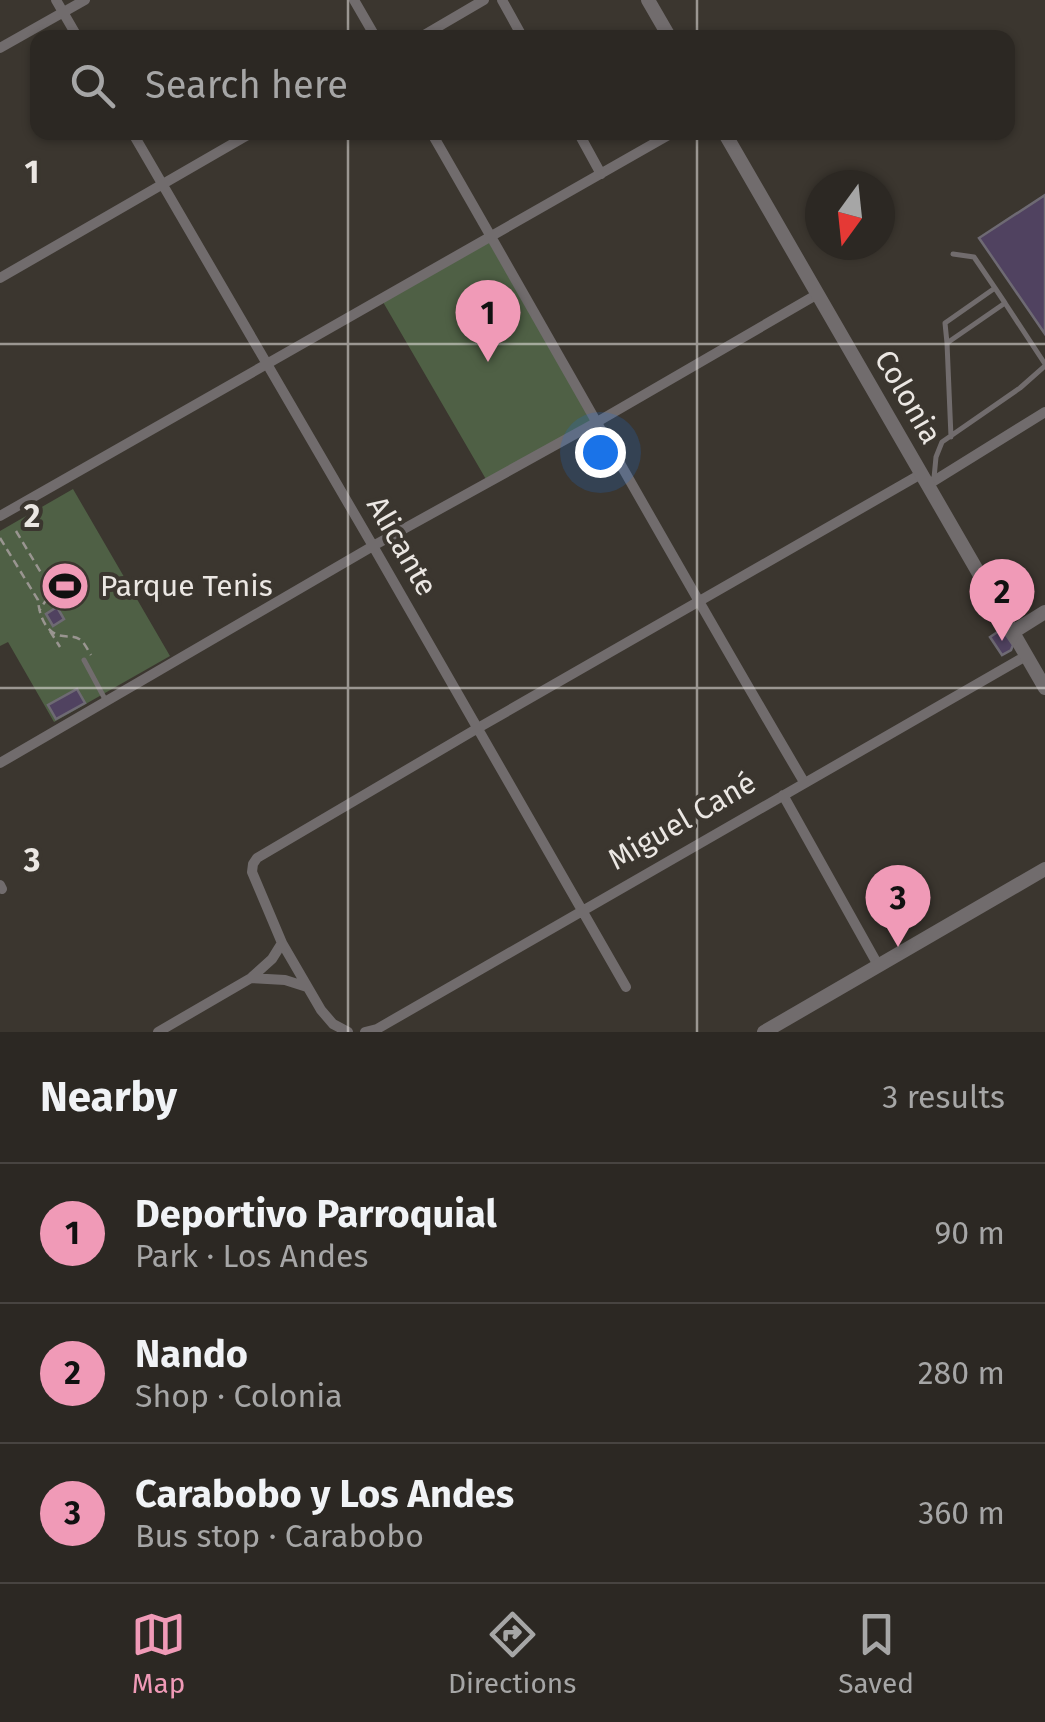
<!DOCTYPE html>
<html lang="en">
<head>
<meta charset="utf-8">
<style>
  body { margin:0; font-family:"Fira Sans",sans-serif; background:#383430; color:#f1f3f6 }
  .compass { position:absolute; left:805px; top:170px; width:90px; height:90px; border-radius:50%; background:#2c2823; box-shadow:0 2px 8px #0004; rotate:195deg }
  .you { position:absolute; left:600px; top:452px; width:35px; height:35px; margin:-25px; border:8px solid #fff; border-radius:50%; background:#1a73e8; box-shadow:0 0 0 15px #1a73e833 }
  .badge { display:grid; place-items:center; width:65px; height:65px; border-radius:50%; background:#f09ab7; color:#111; font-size:32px; font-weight:700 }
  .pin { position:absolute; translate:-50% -82px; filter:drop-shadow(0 2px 5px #0008) }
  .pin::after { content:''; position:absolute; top:52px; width:35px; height:30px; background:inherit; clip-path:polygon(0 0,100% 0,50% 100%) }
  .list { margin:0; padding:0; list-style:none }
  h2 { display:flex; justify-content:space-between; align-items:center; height:130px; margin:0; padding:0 40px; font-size:42px }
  h2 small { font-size:32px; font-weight:400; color:#a6a6a6 }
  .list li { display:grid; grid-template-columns:65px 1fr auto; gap:30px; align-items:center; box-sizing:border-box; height:140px; padding:0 40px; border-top:2px solid #484441 }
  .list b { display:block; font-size:38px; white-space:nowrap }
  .list p { margin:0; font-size:32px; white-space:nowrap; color:#a6a6a6 }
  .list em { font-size:32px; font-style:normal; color:#a6a6a6 }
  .icon { flex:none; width:55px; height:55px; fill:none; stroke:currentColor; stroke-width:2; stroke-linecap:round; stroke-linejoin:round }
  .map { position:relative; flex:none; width:1045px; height:1032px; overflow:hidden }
  .search { position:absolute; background:#2c2823; box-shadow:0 2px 8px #0004; left:30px; right:30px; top:30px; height:110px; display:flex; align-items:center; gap:25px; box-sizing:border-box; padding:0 35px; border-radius:20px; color:#a6a6a6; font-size:38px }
  .sheet { height:550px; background:#2c2823 }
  nav { display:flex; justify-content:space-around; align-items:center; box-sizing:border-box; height:140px; border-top:2px solid #484441; background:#2c2823; font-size:28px; color:#a6a6a6 }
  nav a { display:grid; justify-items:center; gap:5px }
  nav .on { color:#f09ab7 }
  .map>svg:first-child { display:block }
</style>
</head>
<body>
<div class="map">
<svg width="1045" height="1032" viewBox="0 0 1045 1032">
  <rect width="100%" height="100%" fill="#3b362f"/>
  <path fill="#4f6045" d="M489,242L592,422L487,481L383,302Z
    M73,489L170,656L54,722L8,642L0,646V531Z"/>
  <path fill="#504260" stroke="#6e6a73" stroke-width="2.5" d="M1045,195V334L979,238Z
    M57,607L64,619L53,626L46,614Z
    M1002,629L1013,645L1011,650L1002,655L990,637Z
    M77,689L85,703L56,719L48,705Z"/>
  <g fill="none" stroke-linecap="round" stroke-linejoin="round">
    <path stroke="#999590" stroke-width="2.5" stroke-dasharray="8 5" stroke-linecap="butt" d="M16,531L52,591L39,611
      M0,538L38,600C39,613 44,630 58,635C67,638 74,634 82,641C85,644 89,652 91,655
      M50,631L60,647"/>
    <path stroke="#716c6d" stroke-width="5" d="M953,254L974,257L995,288
      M947,343L945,323L995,288L1005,303
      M951,437L947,343L1005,303L1045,364
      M934,478L936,457L942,442L1020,388L1045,366
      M84,660L106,701"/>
    <path stroke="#716c6d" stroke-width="10" d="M56,0L78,38
      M354,0L376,38
      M502,0L523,38
      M419,38L484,0
      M0,48L85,0
      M132,132L373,546L626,987
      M431,132C556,349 677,567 804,782
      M578,132L601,174
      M0,278L253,132
      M929,484L1045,412
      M0,516L674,132
      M0,763L373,546L597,422L816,295
      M783,795L878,965
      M0,885L2,889
      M252,977L272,959L282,943
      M158,1032L251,978L285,980L307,987
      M348,1032L333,1024L321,1010L282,943L252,872L253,864L257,858L478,728L921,474
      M365,1032L377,1029L1026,656"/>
    <path stroke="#716c6d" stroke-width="14" d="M648,0L670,38
      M724,132L1045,688
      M1013,632L1045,612
      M764,1032L1045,869"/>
  </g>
  <path fill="none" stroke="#ebe7e3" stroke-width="2.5" stroke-opacity="0.55" d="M348,0V38M697,0V38M348,132V1032M697,132V1032M0,344H1045M0,688H1045"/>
  <defs>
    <g id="stadium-disc" transform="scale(2.5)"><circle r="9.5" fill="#f09ab7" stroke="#3b362f"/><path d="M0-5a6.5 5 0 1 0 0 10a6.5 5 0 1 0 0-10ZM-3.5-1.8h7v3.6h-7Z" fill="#111"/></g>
  </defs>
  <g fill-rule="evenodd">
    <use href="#stadium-disc" x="65" y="586"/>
  </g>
  <g text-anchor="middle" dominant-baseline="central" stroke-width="8" stroke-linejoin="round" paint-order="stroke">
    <g font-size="30" fill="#ebe7e3" stroke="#3b362f">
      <text transform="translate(908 397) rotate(60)">Colonia</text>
      <text transform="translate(402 546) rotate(60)">Alicante</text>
      <text transform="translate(682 821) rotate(-30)">Miguel Cané</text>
    </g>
    <g font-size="30" fill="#ebe7e3" stroke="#3b362f" text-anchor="start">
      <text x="100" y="586">Parque Tenis</text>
    </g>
  </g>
  <g font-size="32" text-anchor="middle" font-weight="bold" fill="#ebe7e3" stroke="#3b362f" stroke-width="8" stroke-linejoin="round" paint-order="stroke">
    <text x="32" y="183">1</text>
    <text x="32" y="527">2</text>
    <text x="32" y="871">3</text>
  </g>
</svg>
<svg class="compass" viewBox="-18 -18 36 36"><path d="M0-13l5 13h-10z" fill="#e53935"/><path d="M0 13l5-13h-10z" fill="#a6a6a6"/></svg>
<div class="you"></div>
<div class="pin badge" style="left:488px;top:362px">1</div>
<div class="pin badge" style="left:1002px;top:641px">2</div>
<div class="pin badge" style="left:898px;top:947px">3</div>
<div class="search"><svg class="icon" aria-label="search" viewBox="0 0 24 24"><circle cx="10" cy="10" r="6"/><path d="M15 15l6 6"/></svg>Search here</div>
</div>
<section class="sheet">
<h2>Nearby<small>3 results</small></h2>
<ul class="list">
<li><span class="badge">1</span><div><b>Deportivo Parroquial</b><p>Park · Los Andes</p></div><em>90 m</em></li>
<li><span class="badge">2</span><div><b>Nando</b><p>Shop · Colonia</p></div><em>280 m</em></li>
<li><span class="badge">3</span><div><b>Carabobo y Los Andes</b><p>Bus stop · Carabobo</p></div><em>360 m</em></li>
</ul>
</section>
<nav>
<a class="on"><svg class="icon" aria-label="map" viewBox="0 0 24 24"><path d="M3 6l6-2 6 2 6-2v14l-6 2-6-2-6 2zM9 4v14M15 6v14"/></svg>Map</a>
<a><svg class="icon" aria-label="directions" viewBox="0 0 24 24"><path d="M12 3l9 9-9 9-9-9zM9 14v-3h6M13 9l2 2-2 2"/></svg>Directions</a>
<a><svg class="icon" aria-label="saved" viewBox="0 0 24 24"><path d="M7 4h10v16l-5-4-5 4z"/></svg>Saved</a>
</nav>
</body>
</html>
